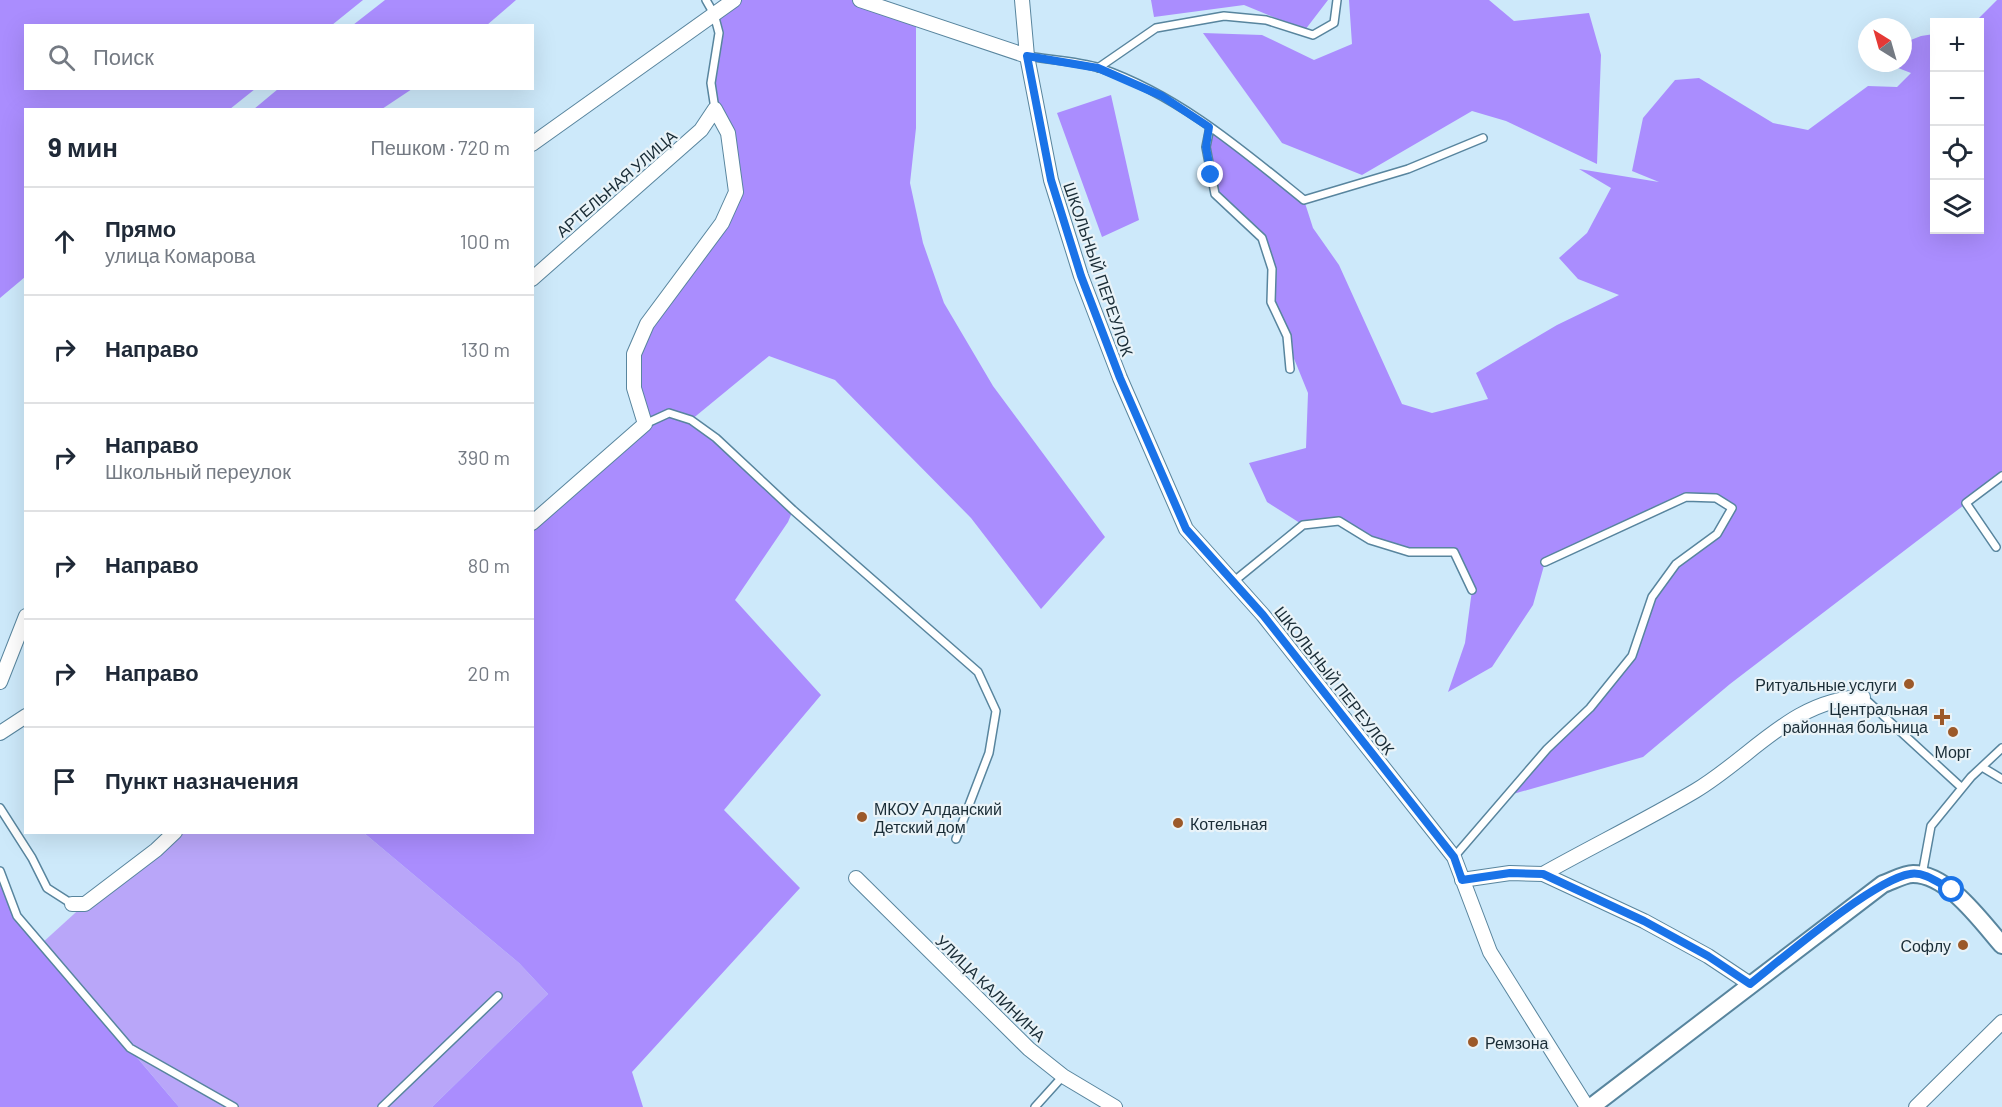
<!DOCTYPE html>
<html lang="ru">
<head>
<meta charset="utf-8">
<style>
  body { margin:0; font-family:Barlow,sans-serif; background:#f6f6f7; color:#1f2937 }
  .controls { position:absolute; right:18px; top:18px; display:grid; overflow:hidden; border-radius:0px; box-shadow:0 6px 24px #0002 }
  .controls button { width:54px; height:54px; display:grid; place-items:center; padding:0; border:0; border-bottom:2px solid #e0e1e3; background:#fff; color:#1f2937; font:30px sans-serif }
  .compass { position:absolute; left:1858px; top:18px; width:54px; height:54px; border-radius:50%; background:#fff; box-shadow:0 6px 24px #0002; rotate:323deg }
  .stop { position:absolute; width:18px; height:18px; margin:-14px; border:4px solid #1a73e8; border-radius:50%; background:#fff }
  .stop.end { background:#1a73e8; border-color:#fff; box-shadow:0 2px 6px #0008 }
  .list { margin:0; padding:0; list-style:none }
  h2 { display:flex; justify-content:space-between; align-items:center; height:78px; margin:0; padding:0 24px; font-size:26px }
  h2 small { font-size:20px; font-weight:400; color:#747a83 }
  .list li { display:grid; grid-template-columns:39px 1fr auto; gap:18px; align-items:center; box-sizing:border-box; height:108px; padding:0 24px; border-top:2px solid #e0e1e3 }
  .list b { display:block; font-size:22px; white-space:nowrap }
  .list p { margin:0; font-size:20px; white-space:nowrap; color:#747a83 }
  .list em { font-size:20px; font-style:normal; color:#747a83 }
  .icon { flex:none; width:33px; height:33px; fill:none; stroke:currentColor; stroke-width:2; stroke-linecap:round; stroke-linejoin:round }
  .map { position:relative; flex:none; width:2002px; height:1107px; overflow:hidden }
  .search { position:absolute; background:#fff; box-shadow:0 6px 24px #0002; left:24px; top:24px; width:510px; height:66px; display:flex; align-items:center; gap:15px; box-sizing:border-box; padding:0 21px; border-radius:0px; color:#747a83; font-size:22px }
  .panel { position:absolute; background:#fff; box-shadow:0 6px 24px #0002; left:24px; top:108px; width:510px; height:726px; border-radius:0px }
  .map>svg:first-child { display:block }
</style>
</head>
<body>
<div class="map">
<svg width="2002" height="1107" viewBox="0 0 2002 1107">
  <rect width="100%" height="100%" fill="#cde9fa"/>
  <path fill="#b9a6f9" d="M175,833H364L519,963L548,994L432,1107H179L41,944L85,904Z"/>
  <path fill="#aa8dfe" d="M0,0H363L332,25L26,26V88L255,89L230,109L26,110L25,277L0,298Z
    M385,0H516L487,25H353Z
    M734,0H860L916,19V128L910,183L923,243L944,303L993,386L1105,537L1041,609L971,518L835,380L769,356L691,420L793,510L788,522L735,600L821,695L724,810L800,888L632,1072L643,1107H432L548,994L519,963L364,833L532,832L533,523L644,424L634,354L736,192L711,83L719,34L714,14Z
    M1151,0H1328L1305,30L1244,5L1154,17Z
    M1349,0H1489L1514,21L1589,13L1601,55L1597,164L1506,121L1472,111L1362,175L1282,143L1203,33L1262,35L1314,60L1352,44Z
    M1997,0H2002V476L1730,684L1643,757L1506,796L1590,708L1632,656L1652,597L1676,564L1717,534L1732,508L1716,498L1686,497L1545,562L1533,605L1492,667L1448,692L1465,643L1472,590L1454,552H1409L1370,540L1339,521L1303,525L1267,502L1249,463L1306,448L1308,393L1271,302L1272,269L1262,238L1215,194L1206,147L1210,127L1304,200L1313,228L1339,265L1402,404L1432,413L1488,399L1476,373L1557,325L1619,295L1578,279L1559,258L1587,233L1611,188L1579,169L1659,182L1632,171L1643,118L1675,80L1699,78L1773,123L1808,130L1868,86L1897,87L1911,73L1893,66L1892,63H1903V43L1921,36L1934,34V230H1980V22H1975Z
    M278,89V88L412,89L382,109H254Z
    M1111,95L1139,220L1102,237L1057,113Z
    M0,871L17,916L179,1107H0Z"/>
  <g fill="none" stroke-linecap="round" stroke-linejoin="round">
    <g stroke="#58859e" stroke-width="10">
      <path id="service" d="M706,0L714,14L719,33L711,83L715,109
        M1027,56C1050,60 1077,61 1100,68C1178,95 1241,149 1304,200L1408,169L1483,138
        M1098,68L1156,28L1224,16L1266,20L1313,35L1334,23L1337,0
        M1210,127L1206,147L1215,194L1262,238L1272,269L1271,302L1287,336L1290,369
        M645,424L669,413L691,420L716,438L793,510L978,672L996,711L989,753L956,839
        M1996,547L1966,503L2002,476
        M1233,582L1303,525L1339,521L1370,540L1409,552H1454L1472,590
        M1863,697L1962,788
        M1982,767L2002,779
        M0,808L32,858L47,888L72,904
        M1454,857L1547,749L1590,708L1632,656L1652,597L1676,564L1717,534L1732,508L1716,498L1686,497L1545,562
        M0,871L17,916L130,1048L234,1107
        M1922,875L1931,826L1971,777L2002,748
        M382,1107L498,996
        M1035,1107L1063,1076"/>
    </g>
    <g stroke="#58859e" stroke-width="16">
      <path id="minor" d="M860,0L1027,56
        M1022,0L1027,56L1051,180L1081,276L1120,378L1186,529L1263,615L1454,857L1490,952L1587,1107
        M532,144L734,0
        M532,279L701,130L715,109
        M532,523L645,424L634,388V354L647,324L722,223L736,192L728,133L715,109
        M0,682L26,616
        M0,733L26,716
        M1543,874C1593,846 1646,820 1695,791C1752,757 1793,699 1863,697
        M856,878L1029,1049L1063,1076L1115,1107
        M1462,880L1510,873L1543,874L1644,921L1708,956L1750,984
        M72,904H85L156,850L175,832
        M1916,1107L2002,1022"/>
    </g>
    <g stroke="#58859e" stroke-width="20">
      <path id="tertiary" d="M1591,1107L1883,884C1892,881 1904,874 1913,874C1948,874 1981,921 2002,945"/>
    </g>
    <use href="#service" stroke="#fff" stroke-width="7"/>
    <use href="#minor" stroke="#fff" stroke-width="14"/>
    <use href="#tertiary" stroke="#fff" stroke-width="16"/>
  </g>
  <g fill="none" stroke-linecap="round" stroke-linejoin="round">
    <path stroke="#1a73e8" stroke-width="8" d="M1211,175L1206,147L1209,127L1162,96L1098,68L1027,56L1051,180L1081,276L1120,378L1186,529L1263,615L1454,857L1462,880L1510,873L1543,874L1644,921L1708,956L1750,984C1783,958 1873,880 1910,874C1924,871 1940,884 1952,890"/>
  </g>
  <g fill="#9c5929" stroke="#e9f3f8" stroke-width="2">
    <circle cx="1909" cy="684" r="6"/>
    <path d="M1939 708h6v6h6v6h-6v6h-6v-6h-6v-6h6z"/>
    <circle cx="1953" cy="732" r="6"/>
    <circle cx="862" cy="817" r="6"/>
    <circle cx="1178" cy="823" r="6"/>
    <circle cx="1963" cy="945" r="6"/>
    <circle cx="1473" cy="1042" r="6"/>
  </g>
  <g text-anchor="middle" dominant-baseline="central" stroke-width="4.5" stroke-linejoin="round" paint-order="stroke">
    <g font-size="16" fill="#192c36" stroke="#e9f3f8">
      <text transform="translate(616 183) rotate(-41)">АРТЕЛЬНАЯ УЛИЦА</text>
      <text transform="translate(1099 269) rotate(71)">ШКОЛЬНЫЙ ПЕРЕУЛОК</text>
      <text transform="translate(1335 680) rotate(52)">ШКОЛЬНЫЙ ПЕРЕУЛОК</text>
      <text transform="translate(991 988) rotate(44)">УЛИЦА КАЛИНИНА</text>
    </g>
    <g font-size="16" fill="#192c36" stroke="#e9f3f8" text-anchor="end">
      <text x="1897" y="684">Ритуальные услуги</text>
      <text x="1928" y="708">Центральная<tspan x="1928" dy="18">районная больница</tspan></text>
      <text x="1953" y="751" text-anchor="middle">Морг</text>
      <text x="874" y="808" text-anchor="start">МКОУ Алданский<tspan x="874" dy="18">Детский дом</tspan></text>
      <text x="1190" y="823" text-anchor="start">Котельная</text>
      <text x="1951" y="945">Софлу</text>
      <text x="1485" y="1042" text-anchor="start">Ремзона</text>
    </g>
  </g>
</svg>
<div class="controls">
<button>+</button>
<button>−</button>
<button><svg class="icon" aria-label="locate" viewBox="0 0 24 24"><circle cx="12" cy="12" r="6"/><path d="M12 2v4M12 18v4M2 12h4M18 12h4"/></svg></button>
<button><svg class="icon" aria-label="layers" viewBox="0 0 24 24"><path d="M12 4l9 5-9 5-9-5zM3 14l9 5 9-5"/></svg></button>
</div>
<svg class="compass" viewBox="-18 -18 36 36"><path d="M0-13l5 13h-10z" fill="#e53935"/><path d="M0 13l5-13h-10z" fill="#747a83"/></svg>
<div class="stop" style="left:1952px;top:890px"></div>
<div class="stop end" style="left:1211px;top:175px"></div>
<div class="search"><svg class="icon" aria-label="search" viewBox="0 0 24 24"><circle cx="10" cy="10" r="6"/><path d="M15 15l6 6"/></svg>Поиск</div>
<section class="panel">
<h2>9 мин<small>Пешком · 720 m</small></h2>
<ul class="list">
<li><svg class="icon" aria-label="ahead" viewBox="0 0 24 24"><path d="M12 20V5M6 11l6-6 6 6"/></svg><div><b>Прямо</b><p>улица Комарова</p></div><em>100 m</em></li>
<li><svg class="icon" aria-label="right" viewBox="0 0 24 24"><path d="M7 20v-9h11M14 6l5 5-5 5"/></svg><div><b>Направо</b></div><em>130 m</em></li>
<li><svg class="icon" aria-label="right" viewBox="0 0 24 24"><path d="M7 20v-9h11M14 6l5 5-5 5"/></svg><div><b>Направо</b><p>Школьный переулок</p></div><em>390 m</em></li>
<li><svg class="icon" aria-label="right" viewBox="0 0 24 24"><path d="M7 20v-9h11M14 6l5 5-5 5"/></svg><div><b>Направо</b></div><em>80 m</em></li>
<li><svg class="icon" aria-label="right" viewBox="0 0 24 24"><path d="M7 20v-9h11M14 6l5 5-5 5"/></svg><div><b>Направо</b></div><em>20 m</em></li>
<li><svg class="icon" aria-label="arrive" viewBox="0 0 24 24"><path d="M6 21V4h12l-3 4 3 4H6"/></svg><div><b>Пункт назначения</b></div></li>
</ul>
</section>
</div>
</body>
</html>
